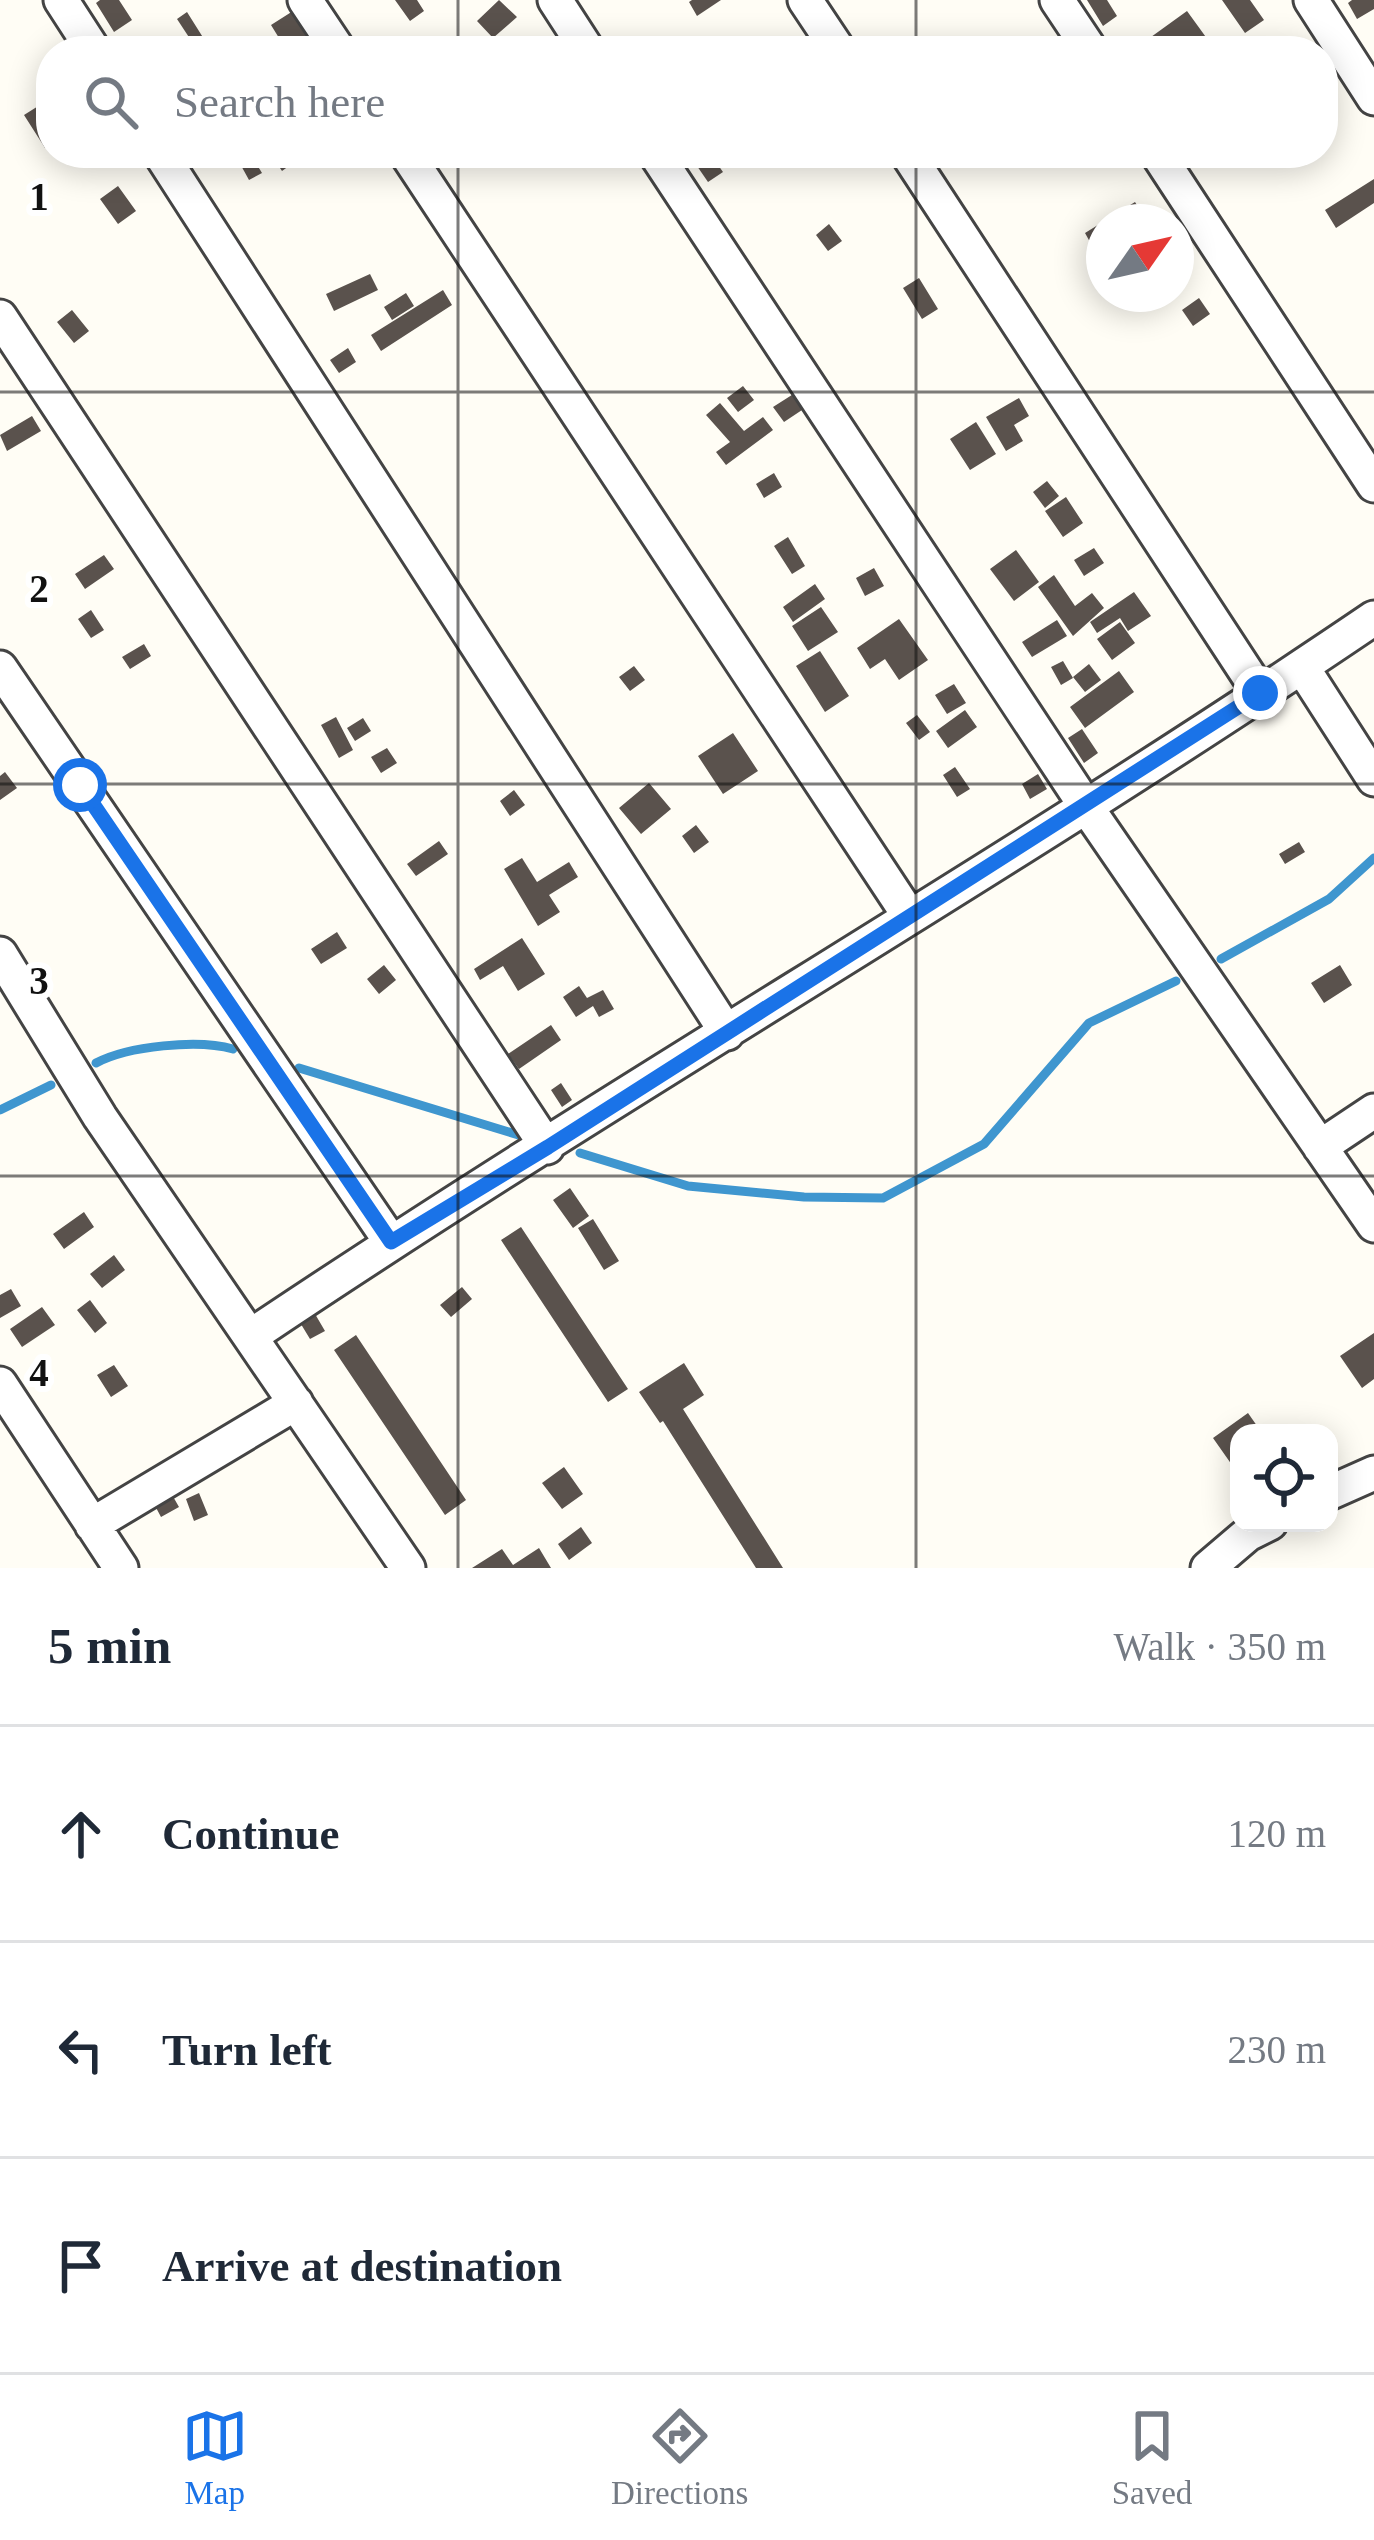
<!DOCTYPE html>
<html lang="en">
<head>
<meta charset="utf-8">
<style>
  body { margin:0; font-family:"Times New Roman",serif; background:#f6f6f7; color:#1f2937 }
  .controls { position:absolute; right:36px; bottom:36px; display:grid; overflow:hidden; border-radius:24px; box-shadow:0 6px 30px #0003 }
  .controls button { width:108px; height:108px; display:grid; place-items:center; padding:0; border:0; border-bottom:3px solid #e0e1e3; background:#fff; color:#1f2937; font:60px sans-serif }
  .compass { position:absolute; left:1086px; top:204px; width:108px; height:108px; border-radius:50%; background:#fff; box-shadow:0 6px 30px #0003; rotate:56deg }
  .stop { position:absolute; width:36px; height:36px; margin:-27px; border:9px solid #1a73e8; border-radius:50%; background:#fff }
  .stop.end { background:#1a73e8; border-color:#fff; box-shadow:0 3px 12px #0008 }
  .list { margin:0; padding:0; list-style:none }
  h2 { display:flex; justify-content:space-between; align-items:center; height:156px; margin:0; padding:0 48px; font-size:51px }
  h2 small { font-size:39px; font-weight:400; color:#747a83 }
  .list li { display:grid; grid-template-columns:78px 1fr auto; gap:36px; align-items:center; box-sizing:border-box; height:216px; padding:0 48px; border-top:3px solid #e0e1e3 }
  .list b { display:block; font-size:45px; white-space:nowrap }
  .list em { font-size:39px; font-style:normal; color:#747a83 }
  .icon { flex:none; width:66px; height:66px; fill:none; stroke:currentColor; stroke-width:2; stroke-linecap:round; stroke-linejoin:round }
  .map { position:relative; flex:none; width:1374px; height:1568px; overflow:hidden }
  .search { position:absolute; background:#fff; box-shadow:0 6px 30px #0003; left:36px; right:36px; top:36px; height:132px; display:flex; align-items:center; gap:30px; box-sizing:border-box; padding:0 42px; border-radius:48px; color:#747a83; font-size:45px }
  .sheet { height:804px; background:#fff }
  nav { display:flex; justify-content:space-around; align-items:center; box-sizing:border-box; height:168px; border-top:3px solid #e0e1e3; background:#fff; font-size:33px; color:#747a83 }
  nav a { display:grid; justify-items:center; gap:6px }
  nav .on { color:#1a73e8 }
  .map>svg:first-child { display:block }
</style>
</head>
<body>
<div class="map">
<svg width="1374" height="1568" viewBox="0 0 1374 1568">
  <rect width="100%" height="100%" fill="#fffdf5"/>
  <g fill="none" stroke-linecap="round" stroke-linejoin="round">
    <path stroke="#3f96cf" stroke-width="9" d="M1221,959L1329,899L1374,858
      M96,1063C128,1046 198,1039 233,1049
      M299,1068L522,1136
      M0,1110L51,1085
      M580,1153L688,1186L804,1197L883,1198L984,1144L1089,1023L1176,981"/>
  </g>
  <path fill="#5a524d" d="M100,0H119L132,20L114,32L96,3Z
    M395,0H417L424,11L410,21Z
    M499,0L517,17L493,38L477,21Z
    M692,0H721L697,16L689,2Z
    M1087,0H1107L1117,16L1103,26Z
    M1222,0H1250L1264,20L1245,33Z
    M1352,0H1374V9L1357,19L1348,3Z
    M293,11L319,51H287L271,25Z
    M1187,11L1216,51H1161L1151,37Z
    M187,12L209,47L202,51H198L177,19Z
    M51,98V145L45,148L24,115Z
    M250,153L262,173L249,180L238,160Z
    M270,153H286L293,163L282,171Z
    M711,155L723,172L708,182L697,166Z
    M1374,179V203L1336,228L1325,210Z
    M118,186L136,211L118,224L100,199Z
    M1135,202L1146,220L1104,222V246L1095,251L1085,233Z
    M829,224L842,241L828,251L816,235Z
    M370,274L378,290L334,311L326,294Z
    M919,278L938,309L922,319L903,288Z
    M443,290L452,305L381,351L371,335Z
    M406,293L414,306L392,320L384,307Z
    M1199,298L1210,314L1193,326L1182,310Z
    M72,310L89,331L74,343L57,322Z
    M348,348L356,362L339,373L330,360Z
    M743,386L754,400L738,412L727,398Z
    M795,393L805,408L784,422L773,407Z
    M1019,398L1029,416L1014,425L1023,441L1006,451L986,417Z
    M720,403L744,431L763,417L773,430L726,465L716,452L730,442L706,415Z
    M32,416L41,431L7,451L0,435Z
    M976,422L996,454L970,470L950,439Z
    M774,473L782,487L764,498L756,484Z
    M1047,481L1059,496L1045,508L1033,492Z
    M1066,497L1083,523L1063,537L1045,511Z
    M788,537L805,566L792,574L774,546Z
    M1094,548L1104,563L1084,576L1074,560Z
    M1016,550L1039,582L1014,601L990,569Z
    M104,555L114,569L85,589L75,574Z
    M874,568L884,586L865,596L856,578Z
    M1054,575L1075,606L1092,593L1104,608L1073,636L1038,587Z
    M815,584L825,599L793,622L783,607Z
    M1134,592L1151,616L1128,631L1120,618L1097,633L1090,622Z
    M821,607L838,632L808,651L792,626Z
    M91,610L104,630L91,638L78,619Z
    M899,619L928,660L899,680L885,659L870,669L857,648Z
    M1057,620L1067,636L1032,657L1022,642Z
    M1120,622L1135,643L1112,660L1097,639Z
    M144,644L151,656L130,669L122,657Z
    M820,651L849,696L825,712L796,666Z
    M1063,661L1073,678L1061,685L1051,667Z
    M1089,664L1101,680L1085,692L1073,677Z
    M634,666L645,680L630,691L619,677Z
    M1119,671L1134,692L1085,728L1070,707Z
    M954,684L966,703L947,714L935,695Z
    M965,710L977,727L948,748L936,731Z
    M917,715L930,732L919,740L906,723Z
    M336,717L353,750L339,758L321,725Z
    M363,718L371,731L355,741L347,728Z
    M1082,729L1098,753L1084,763L1068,738Z
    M733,733L758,771L723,794L698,756Z
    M387,748L397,763L381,773L371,757Z
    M955,767L970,789L957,797L943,775Z
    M5,772L17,788L0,800V776Z
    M1038,774L1047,789L1030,799L1022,784Z
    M649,783L671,809L641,834L619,808Z
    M514,790L525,805L510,816L500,801Z
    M696,825L709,842L694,853L682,836Z
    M439,841L448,854L416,876L407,864Z
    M1299,842L1305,852L1285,864L1279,854Z
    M522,858L537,882L569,862L578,877L549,895L560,912L538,926L504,869Z
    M337,932L347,948L321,964L311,949Z
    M522,938L545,974L518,991L503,966L480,980L474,969Z
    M384,965L396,980L379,994L367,979Z
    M1340,965L1352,985L1324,1003L1311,983Z
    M579,986L587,998L603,990L614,1009L599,1017L593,1006L576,1017L563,997Z
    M551,1025L561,1040L519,1069L508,1054Z
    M561,1083L572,1100L562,1107L551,1090Z
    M570,1188L589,1216L573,1228L553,1200Z
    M84,1212L94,1227L64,1249L53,1234Z
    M593,1219L619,1261L604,1270L578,1228Z
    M521,1227L628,1389L608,1402L501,1240Z
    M114,1255L125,1270L102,1288L90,1274Z
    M462,1287L472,1299L451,1317L440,1305Z
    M11,1289L21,1306L0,1318V1295Z
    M90,1300L107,1323L95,1333L77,1310Z
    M308,1302L325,1331L310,1339L293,1311Z
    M42,1307L55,1325L22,1347L10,1329Z
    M1374,1333V1379L1362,1388L1340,1356Z
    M356,1335L466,1500L445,1515L334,1350Z
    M684,1363L704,1395L683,1409L783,1568H756L663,1421L660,1423L639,1392Z
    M114,1365L128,1386L111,1397L97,1375Z
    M1248,1413L1262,1433H1239V1475L1213,1438Z
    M564,1467L583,1494L562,1509L542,1483Z
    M171,1493L179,1507L161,1517L153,1502Z
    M199,1493L208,1515L194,1521L186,1499Z
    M581,1527L592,1543L569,1560L558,1544Z
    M539,1548L551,1568H472L502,1549L513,1565Z"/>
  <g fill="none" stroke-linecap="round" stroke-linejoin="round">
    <g stroke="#444" stroke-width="39">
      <path id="minor" d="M61,0L94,51
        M305,0L339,51
        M555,0L588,51
        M805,0L839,51
        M1057,0L1091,51
        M1311,0L1374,98
        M160,153L727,1033
        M406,153L910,917
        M655,153L1085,805L1374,1225
        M907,153L1260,693
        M1157,153L1374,485
        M0,317L547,1147
        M1302,667L1374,779
        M0,668L391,1242
        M0,954L100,1117L408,1568
        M1320,1147L1374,1111
        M251,1336C620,1088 1007,867 1374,618
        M0,1384L121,1568
        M1329,1493L1374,1473
        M92,1525L296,1403
        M1208,1568L1248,1534L1270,1523"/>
    </g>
    <use href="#minor" stroke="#fff" stroke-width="33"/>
  </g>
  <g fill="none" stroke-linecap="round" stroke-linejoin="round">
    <path stroke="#1a73e8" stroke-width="15" d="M80,785L391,1242L548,1147L1260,693"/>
  </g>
  <path fill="none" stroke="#111" stroke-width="3" stroke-opacity="0.55" d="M458,0V51M916,0V51M458,153V1568M916,153V1568M0,392H1374M0,784H1374M0,1176H1374"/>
  <g font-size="39" text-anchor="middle" font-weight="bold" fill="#111" stroke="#fff" stroke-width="12" stroke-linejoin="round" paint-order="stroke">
    <text x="39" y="210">1</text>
    <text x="39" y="602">2</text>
    <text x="39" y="994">3</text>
    <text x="39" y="1386">4</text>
  </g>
</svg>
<div class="controls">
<button><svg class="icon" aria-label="locate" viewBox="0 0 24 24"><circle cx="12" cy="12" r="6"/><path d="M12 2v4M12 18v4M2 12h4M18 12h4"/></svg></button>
</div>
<svg class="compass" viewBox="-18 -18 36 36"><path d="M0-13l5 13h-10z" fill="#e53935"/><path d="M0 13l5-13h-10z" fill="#747a83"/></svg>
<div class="stop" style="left:80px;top:785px"></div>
<div class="stop end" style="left:1260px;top:693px"></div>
<div class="search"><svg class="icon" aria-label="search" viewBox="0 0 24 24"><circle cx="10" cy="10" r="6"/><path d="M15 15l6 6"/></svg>Search here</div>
</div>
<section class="sheet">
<h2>5 min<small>Walk · 350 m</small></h2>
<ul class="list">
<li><svg class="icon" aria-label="ahead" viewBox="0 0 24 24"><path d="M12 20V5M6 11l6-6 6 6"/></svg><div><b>Continue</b></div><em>120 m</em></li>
<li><svg class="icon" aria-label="left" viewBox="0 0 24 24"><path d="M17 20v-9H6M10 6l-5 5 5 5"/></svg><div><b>Turn left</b></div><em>230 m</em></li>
<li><svg class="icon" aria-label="arrive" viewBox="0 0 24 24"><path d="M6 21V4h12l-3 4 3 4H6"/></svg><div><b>Arrive at destination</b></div></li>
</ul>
</section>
<nav>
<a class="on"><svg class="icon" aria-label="map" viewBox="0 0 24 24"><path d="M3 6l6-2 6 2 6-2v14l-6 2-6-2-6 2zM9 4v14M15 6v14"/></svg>Map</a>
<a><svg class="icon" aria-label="directions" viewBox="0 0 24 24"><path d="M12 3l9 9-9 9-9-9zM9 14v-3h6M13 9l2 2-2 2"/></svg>Directions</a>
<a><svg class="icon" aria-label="saved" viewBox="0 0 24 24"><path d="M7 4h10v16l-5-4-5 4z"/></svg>Saved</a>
</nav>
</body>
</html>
